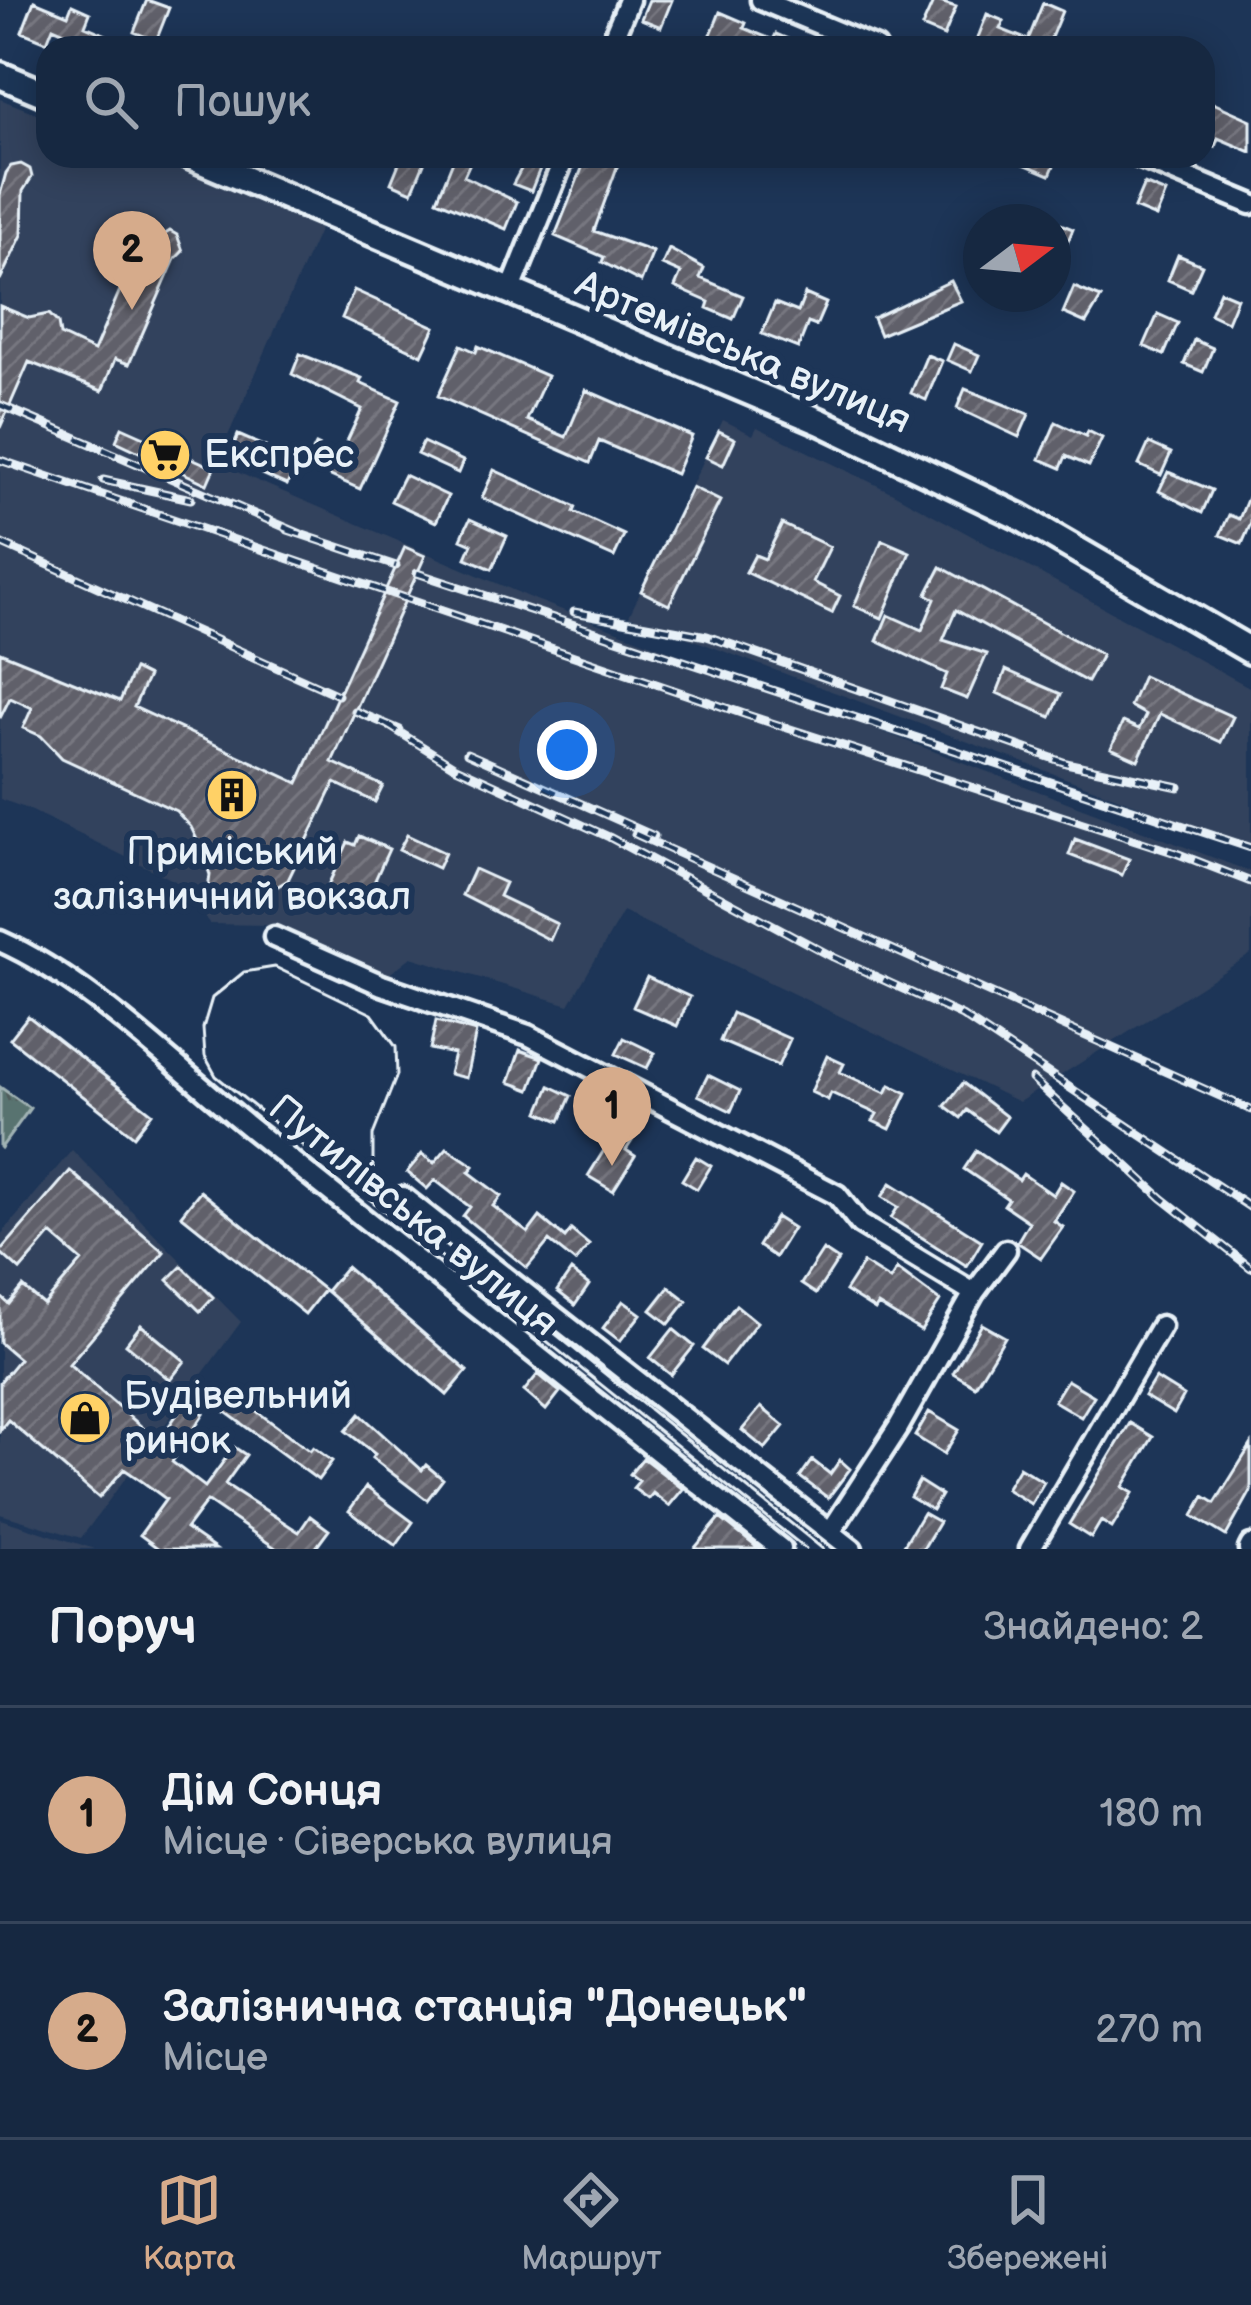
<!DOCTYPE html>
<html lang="uk">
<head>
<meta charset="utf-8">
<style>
  body { margin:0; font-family:"Balsamiq Sans",sans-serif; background:#1f3048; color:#f1f3f6 }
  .compass { position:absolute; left:963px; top:204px; width:108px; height:108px; border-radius:50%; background:#162841; box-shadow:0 6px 30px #0003; rotate:74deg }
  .you { position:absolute; left:567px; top:750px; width:42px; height:42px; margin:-30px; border:9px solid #fff; border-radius:50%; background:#1a73e8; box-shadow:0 0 0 18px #1a73e833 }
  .badge { display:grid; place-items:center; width:78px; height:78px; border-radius:50%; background:#d6ab8b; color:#111; font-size:39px; font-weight:700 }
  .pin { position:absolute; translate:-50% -99px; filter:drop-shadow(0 3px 6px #0008) }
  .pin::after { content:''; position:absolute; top:63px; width:42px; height:36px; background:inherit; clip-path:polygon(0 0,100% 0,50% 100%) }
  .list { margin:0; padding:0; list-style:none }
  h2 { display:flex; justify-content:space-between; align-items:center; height:156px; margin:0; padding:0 48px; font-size:51px }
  h2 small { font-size:39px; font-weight:400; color:#9ea6b1 }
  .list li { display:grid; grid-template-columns:78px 1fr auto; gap:36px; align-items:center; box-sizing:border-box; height:216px; padding:0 48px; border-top:3px solid #35445a }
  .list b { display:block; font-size:45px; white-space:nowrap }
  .list p { margin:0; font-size:39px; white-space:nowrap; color:#9ea6b1 }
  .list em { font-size:39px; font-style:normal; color:#9ea6b1 }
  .icon { flex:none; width:66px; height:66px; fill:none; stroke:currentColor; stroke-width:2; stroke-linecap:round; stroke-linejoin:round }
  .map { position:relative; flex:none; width:1251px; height:1549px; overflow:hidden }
  .search { position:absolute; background:#162841; box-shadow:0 6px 30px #0003; left:36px; right:36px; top:36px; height:132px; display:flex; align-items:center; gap:30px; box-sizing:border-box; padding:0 42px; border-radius:36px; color:#9ea6b1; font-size:45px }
  .sheet { height:588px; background:#162841 }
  nav { display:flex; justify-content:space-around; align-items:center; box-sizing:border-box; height:168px; border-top:3px solid #35445a; background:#162841; font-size:33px; color:#9ea6b1 }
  nav a { display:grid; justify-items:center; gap:6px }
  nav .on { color:#d6ab8b }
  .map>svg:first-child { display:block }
</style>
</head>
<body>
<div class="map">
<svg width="1251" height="1549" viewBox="0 0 1251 1549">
  <defs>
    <pattern id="grass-tufts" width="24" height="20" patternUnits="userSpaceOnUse" patternTransform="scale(3)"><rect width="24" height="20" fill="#59736f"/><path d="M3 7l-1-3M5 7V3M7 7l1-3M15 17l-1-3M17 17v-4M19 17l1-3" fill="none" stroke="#4f5b5b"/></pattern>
    <pattern id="building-hatch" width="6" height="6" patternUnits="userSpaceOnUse" patternTransform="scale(3)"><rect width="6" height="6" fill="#60606a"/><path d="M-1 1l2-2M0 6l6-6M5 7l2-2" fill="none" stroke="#777780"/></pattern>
  </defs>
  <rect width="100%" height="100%" fill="#1d3557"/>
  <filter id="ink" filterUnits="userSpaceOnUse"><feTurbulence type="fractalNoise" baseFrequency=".00833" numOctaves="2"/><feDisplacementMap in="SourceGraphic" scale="24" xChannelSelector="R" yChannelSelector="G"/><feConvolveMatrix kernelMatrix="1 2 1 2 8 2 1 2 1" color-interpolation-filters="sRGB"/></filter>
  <g filter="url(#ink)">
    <path fill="#31425d" d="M0,99L48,118V156H145L321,226L216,463L536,600L1251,872V954L1019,1102L623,912L569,1005L411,957L382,980L266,925L210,924L175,881L28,809L0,799Z
      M723,420L753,435L757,427L893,493L1251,688V847L629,616Z
      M72,1150L241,1322L81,1538L0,1514V1236Z
      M0,1519L95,1549H0Z"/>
    <path fill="url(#grass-tufts)" stroke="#a0b2b4" stroke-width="3" d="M0,1087L30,1108L1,1148L0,1147Z"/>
    <path fill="url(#building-hatch)" stroke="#e8f1f8" stroke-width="3" d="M147,0L169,8L156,41L134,32Z
      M649,0H672L661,27L641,19Z
      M934,0L956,7L944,36L922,27Z
      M34,1L68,15L72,5L90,13L85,26L109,36L104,48H83L86,41L53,27L47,42L22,32Z
      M1043,3L1062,11L1050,40L1047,39L1046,48H974L987,14L1004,21L1000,29L1028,40Z
      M720,12L746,23L744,28L773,40L776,34L809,48H737L710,37Z
      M1213,103L1251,120V152L1218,138L1215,147L1203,142V127Z
      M402,156H427L412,192L391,183Z
      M455,156H473L464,176L517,202L506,229L437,200Z
      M528,156H545L531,191L513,184Z
      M587,156H621L594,231L653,252L641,282L602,262L604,257L555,236Z
      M1005,156H1058L1050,175Z
      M21,164L30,169L32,177L23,191L22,235L0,280V195L6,173L11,166Z
      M1144,184L1166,193L1156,217L1134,208Z
      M1053,221L1073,229L1053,278Z
      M170,231L177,235L183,251L175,259L129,364L115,359L102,391L29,362L0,428V306L29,318L49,314L58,323L60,335L94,351L123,283L154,252L156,240Z
      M669,249L704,268L700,278L743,296L733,319L707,308L709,302L675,287L681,273L662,265Z
      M1178,255L1202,265L1191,290L1168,280Z
      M951,281L961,301L880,335L873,318Z
      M1074,287L1101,298L1086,323L1063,313Z
      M354,290L435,327L422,355L342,318Z
      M1220,291L1237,298L1227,322L1210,314Z
      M805,294L826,303L816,326L808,323L798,348L762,334L775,303L798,312Z
      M1158,314L1178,323L1164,355L1144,346Z
      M1194,340L1213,348L1203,372L1184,364Z
      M954,344L979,355L972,371L947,360Z
      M461,345L476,352L478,346L547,376L527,420L566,437L586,390L692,436L676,474L599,441L590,463L438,396Z
      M300,354L362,378L360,383L400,401L360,489L306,465L316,445L340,456L362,409L292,374Z
      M927,355L942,361L926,400L911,393Z
      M965,389L1029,414L1019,437L957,408Z
      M1056,422L1086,436L1088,431L1102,438L1089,466L1066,456L1061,468L1040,459Z
      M122,427L214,468L207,484L116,441Z
      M719,431L735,439L723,465L706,457Z
      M238,435L298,461L287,485L228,459Z
      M423,442L463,461L458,473L417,454Z
      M1149,443L1171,453L1161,475L1139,465Z
      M494,470L576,507L574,512L624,535L614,557L482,498Z
      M1168,472L1212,490L1202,513L1159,491Z
      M404,475L448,496L436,522L391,501Z
      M692,487L720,501L669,605L641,591Z
      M1251,490V523L1242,544L1220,535L1229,515L1239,519Z
      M470,519L507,536L492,569L466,558L472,544L461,539Z
      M782,524L830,547L813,582L840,596L832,613L746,572L755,555L765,559Z
      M882,540L910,552L882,618L854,606Z
      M405,547L425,556L332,762L383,786L375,802L335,783L288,880L245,906L229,910L207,896L210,875L202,850L191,827L176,811L62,758L41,736L23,728L32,708L10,698L0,718V652L120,701L134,669L148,676L134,707L298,783Z
      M941,567L1102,655L1087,682L956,610L943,640L987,654L967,699L941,689L947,674L877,641L888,615L922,630L935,599L927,594Z
      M1006,670L1061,694L1051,717L997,693Z
      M1143,676L1233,717L1221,742L1160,714L1138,760L1111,748L1123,722L1139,729L1146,715L1130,706Z
      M407,835L445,853L438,868L399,850Z
      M359,836L389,849L361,911L348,905L344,913L332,908L336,899L324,894L348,842L355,845Z
      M1075,839L1129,859L1122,875L1069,855Z
      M474,869L505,883L499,896L557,924L550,940L462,895Z
      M647,977L690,997L677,1026L633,1007Z
      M732,1013L790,1039L778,1066L720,1041Z
      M28,1016L152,1113L134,1136L10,1039Z
      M436,1021L476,1032L466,1078L449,1074L454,1054L430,1049Z
      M624,1038L655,1053L647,1068L616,1054Z
      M520,1050L542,1058L530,1090L509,1082Z
      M827,1056L844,1064L840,1072L886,1093L890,1085L907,1093L890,1129L873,1121L877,1114L831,1093L828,1100L811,1092Z
      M708,1075L740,1091L731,1111L698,1095Z
      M963,1083L1007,1117L996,1132L967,1110L961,1118L945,1106Z
      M550,1086L571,1096L560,1121L539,1112Z
      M616,1131L632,1141L626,1150L635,1156L613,1191L588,1176Z
      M447,1148L474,1166L469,1172L501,1196L493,1206L528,1233L540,1217L565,1238L571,1230L589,1245L575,1262L549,1241L527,1268L463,1216L470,1207L435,1180L427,1189L407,1172L422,1154L434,1163Z
      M976,1151L1019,1180L1023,1174L1053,1195L1061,1182L1074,1191L1054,1221L1063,1227L1041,1258L1017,1242L1029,1222L1004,1205L1008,1199L964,1169Z
      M696,1157L711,1166L697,1189L682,1180Z
      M70,1171L164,1252L69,1364L158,1441L186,1402L204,1414L172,1462L205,1487L234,1447L246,1455L225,1484L299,1532L310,1516L329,1530L315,1549H277L207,1501L186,1529L215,1549H159L140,1535L166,1499L143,1482L124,1469L99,1498L8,1420L0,1430V1382L19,1359L0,1343V1296L9,1304L23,1287L44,1305L82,1261L51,1234L20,1270L0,1252Z
      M891,1183L982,1241L967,1266L891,1218L898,1207L882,1197Z
      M200,1191L324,1290L305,1314L181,1215Z
      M776,1217L793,1228L775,1257L758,1246Z
      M823,1250L838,1260L816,1294L801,1284Z
      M863,1263L890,1280L897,1269L940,1301L921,1331L878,1305L875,1310L845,1291Z
      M182,1266L213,1297L200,1311L168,1280Z
      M346,1267L467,1371L447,1395L326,1291Z
      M571,1271L589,1285L575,1305L557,1291Z
      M669,1287L687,1301L669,1324L651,1310Z
      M623,1301L641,1314L620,1341L603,1328Z
      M736,1305L757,1322L724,1365L703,1349Z
      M982,1324L1005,1337L975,1386L953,1373Z
      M141,1325L185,1361L170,1380L126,1344Z
      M673,1329L694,1346L671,1375L650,1358Z
      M538,1374L560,1392L546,1410L524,1391Z
      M1155,1378L1184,1396L1174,1414L1144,1396Z
      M1067,1380L1094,1396L1081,1417L1054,1401Z
      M228,1390L310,1451L313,1447L332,1461L318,1480L216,1405Z
      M761,1407L784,1426L765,1449L742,1430Z
      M929,1412L959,1430L944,1454L915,1436Z
      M360,1414L422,1470L426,1465L443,1479L427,1500L372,1458L375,1454L346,1431Z
      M1130,1423L1153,1437L1123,1487L1133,1493L1112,1528L1101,1521L1091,1538L1069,1524Z
      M1251,1445V1491L1226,1536L1193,1516L1204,1496L1215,1503Z
      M643,1458L683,1489L669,1506L653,1493L648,1499L633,1488L639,1481L630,1474Z
      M812,1460L830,1474L840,1460L850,1469L828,1498L800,1477Z
      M1019,1467L1044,1482L1031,1504L1006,1489Z
      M919,1481L941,1495L932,1510L910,1497Z
      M366,1487L413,1522L396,1546L349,1511Z
      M923,1513L939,1522L923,1549H911L904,1545Z
      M720,1518L759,1549H694Z"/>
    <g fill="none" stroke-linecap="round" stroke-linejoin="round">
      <g stroke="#e8f1f8" stroke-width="27">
        <path id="street" d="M761,0L876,48
          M609,48L629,0
          M1136,156L1251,204
          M510,292L565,156
          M274,937L382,985L528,1035L837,1195L860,1224L974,1293
          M0,941C92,982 175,1068 254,1131C430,1271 605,1411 781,1549
          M403,1197L852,1549
          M831,1531L898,1428L974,1293L1006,1250
          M1030,1549L1161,1326
          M1249,1549L1251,1545"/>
      </g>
      <g stroke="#e8f1f8" stroke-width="33">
        <path id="secondary" d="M0,75L48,95
          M190,156L821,422L1020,517L1251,651"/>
      </g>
      <use href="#street" stroke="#1d3557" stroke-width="18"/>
      <use href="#secondary" stroke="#1d3557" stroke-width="24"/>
      <path stroke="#e8f1f8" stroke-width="3" d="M806,1549L216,1076L205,1056L203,1028L212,998L244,972L275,967L372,1014L396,1047L397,1075L373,1135V1167L380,1193L823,1549"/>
      <g stroke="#e8f1f8" stroke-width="9">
        <path id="rail" d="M0,405L301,534
          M0,460L747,715L1176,853L1251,882
          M103,480L191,499
          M288,530L396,566
          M0,543L338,695
          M417,573L1251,848
          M574,612L707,636L1066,763L1179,787
          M355,711L400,730
          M386,724L454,766L609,837L833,957L962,1016L1251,1208
          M467,753L654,836
          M635,834L1251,1110
          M1032,1079L1162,1198L1251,1268"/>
      </g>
      <use href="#rail" stroke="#1d3557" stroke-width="4.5" stroke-dasharray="14" stroke-linecap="butt"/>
    </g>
  </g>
  <defs>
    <g id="supermarket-disc" transform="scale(2.7)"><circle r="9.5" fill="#ffd166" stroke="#1d3557"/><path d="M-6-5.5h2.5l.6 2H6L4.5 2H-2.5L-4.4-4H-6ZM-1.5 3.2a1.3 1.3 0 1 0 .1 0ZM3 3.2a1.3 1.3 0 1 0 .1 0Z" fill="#111"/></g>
    <g id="building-disc" transform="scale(2.7)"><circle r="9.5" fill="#ffd166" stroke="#1d3557"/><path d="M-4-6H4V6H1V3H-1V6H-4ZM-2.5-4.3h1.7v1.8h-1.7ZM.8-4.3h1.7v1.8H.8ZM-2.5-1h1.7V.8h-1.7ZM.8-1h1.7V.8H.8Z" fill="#111"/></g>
    <g id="shop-disc" transform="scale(2.7)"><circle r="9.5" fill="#ffd166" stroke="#1d3557"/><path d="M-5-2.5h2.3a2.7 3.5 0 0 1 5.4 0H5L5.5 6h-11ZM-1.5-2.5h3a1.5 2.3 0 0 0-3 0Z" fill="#111"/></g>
  </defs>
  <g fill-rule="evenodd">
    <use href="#supermarket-disc" x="165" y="455"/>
    <use href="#building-disc" x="232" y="795"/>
    <use href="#shop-disc" x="85" y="1418"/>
  </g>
  <g text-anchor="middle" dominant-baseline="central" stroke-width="12" stroke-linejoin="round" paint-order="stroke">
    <g font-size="39" fill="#e8f1f8" stroke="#1d3557">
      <text transform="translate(743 353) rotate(23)">Артемівська вулиця</text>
      <text transform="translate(413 1216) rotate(39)">Путилівська вулиця</text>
    </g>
    <g font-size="39" fill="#e8f1f8" stroke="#1d3557" text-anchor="start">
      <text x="204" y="455">Експрес</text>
      <text x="232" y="852" text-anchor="middle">Приміський<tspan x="232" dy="45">залізничний вокзал</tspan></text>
      <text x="124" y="1396">Будівельний<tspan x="124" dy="45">ринок</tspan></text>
    </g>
  </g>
</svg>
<svg class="compass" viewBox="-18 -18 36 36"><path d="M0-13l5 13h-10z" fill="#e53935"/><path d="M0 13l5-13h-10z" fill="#9ea6b1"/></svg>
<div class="you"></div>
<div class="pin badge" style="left:612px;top:1166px">1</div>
<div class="pin badge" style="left:132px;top:310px">2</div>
<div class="search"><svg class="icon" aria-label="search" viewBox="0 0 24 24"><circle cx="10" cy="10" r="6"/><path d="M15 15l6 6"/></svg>Пошук</div>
</div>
<section class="sheet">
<h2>Поруч<small>Знайдено: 2</small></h2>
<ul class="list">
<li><span class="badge">1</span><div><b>Дім Сонця</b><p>Місце · Сіверська вулиця</p></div><em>180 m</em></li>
<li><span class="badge">2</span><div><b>Залізнична станція &quot;Донецьк&quot;</b><p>Місце</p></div><em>270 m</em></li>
</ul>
</section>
<nav>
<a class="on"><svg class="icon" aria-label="map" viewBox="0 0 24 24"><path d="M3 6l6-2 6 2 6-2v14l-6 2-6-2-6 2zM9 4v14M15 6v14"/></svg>Карта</a>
<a><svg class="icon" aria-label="directions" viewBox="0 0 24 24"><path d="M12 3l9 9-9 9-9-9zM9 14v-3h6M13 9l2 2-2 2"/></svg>Маршрут</a>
<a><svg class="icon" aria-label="saved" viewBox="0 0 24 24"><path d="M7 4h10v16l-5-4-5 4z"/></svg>Збережені</a>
</nav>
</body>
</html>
